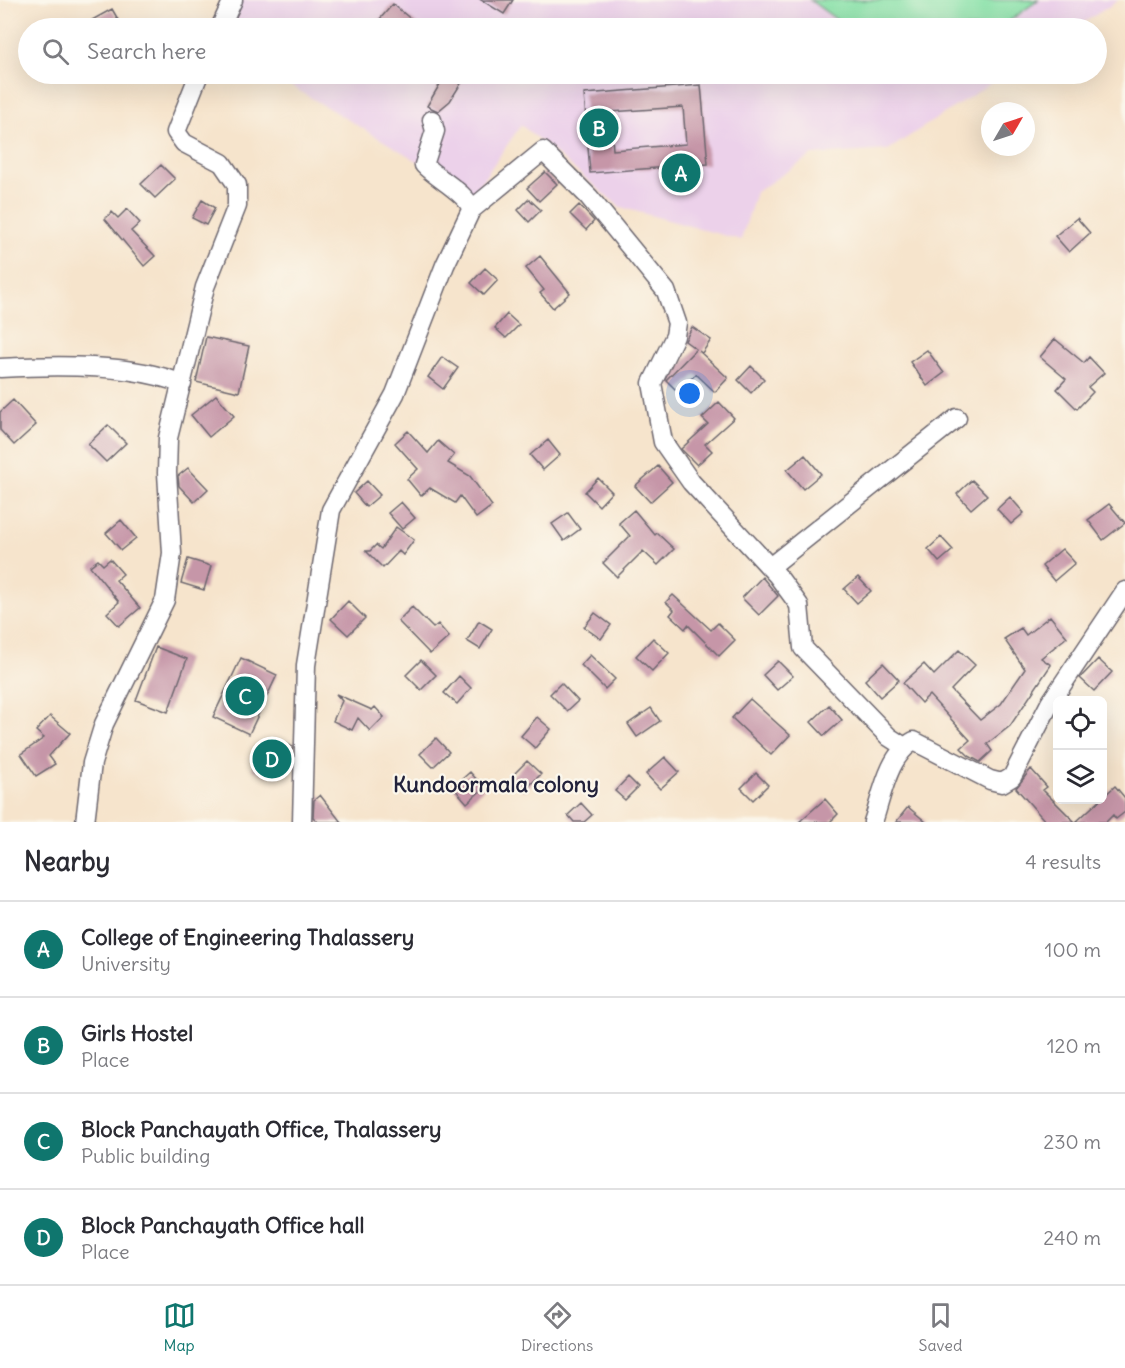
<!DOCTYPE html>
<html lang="en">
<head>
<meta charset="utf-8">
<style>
  body { margin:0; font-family:Delius,sans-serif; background:#f7f7f7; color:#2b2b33 }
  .controls { position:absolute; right:18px; bottom:18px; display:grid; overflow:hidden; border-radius:9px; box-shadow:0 6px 24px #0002 }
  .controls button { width:54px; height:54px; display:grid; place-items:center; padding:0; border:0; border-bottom:2px solid #e1e1e2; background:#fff; color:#2b2b33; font:30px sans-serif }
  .compass { position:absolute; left:981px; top:102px; width:54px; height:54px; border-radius:50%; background:#fff; box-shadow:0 6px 24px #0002; rotate:51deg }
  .you { position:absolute; left:690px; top:394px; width:21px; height:21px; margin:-15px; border:4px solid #fff; border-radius:50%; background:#1a73e8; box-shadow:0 0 0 9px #1a73e833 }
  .badge { display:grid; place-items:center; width:39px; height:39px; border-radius:50%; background:#0f766e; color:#fff; font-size:20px; font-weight:700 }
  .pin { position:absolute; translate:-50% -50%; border:3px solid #fff; box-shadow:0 2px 6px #0006 }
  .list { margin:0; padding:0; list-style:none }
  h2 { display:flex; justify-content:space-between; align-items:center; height:78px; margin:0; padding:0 24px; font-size:26px }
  h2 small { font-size:20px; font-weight:400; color:#7c7c81 }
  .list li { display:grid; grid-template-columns:39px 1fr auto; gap:18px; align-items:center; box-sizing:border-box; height:96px; padding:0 24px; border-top:2px solid #e1e1e2 }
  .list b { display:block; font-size:22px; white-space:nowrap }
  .list p { margin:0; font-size:20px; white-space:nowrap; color:#7c7c81 }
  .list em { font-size:20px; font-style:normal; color:#7c7c81 }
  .icon { flex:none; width:33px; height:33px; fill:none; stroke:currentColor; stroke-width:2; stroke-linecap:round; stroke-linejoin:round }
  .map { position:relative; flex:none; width:1125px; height:822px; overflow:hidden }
  .search { position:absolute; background:#fff; box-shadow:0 6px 24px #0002; left:18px; right:18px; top:18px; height:66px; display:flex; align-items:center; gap:15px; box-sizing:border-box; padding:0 21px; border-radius:33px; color:#7c7c81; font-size:22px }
  .sheet { height:462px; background:#fff }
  nav { display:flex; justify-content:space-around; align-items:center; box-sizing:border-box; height:84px; border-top:2px solid #e1e1e2; background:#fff; font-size:16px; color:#7c7c81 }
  nav a { display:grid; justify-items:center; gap:3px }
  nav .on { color:#0f766e }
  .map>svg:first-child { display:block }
</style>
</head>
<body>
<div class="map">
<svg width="1125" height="822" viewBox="0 0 1125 822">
  <rect width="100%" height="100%" fill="#fbf7ec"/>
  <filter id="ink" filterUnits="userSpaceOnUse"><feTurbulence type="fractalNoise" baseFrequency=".0167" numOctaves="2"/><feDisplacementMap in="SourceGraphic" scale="12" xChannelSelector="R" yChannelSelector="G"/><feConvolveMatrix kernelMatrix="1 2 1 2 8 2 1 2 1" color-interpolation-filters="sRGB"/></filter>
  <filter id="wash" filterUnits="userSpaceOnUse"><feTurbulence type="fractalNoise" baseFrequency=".008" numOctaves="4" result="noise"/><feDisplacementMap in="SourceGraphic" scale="24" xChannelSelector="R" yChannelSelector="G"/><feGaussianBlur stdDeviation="1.35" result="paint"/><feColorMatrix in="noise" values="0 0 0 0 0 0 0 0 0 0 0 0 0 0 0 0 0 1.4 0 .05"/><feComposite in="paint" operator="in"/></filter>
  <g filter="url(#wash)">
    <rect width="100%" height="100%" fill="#f6e4cc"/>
    <path fill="#ecd1ea" d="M240,0H1119L1075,28H226Z
      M271,74H1005L888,150L812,155L756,192L741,240L620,207L521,125L473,194Z"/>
    <path fill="#86e1a7" stroke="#548271" stroke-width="1.5" d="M810,0H1038L1000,28H848Z"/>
    <g id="blocks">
      <path fill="#c696a8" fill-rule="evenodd" d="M481,0H513L504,14Z
        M393,4L421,28H372Z
        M112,9L123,28H97L92,20Z
        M440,74H467L450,101L438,111L427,106L440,84L436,82Z
        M701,85L708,164L590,173L584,94ZM683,107L686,144L613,150L610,112Z
        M161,165L175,179L155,198L141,184Z
        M545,172L557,184L539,201L527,188Z
        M529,199L541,210L529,222L518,210Z
        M202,200L215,208L206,225L192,218Z
        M579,205L594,221L586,230L570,214Z
        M127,209L140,223L131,231L155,256L144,266L105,219L112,212L118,218Z
        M1077,218L1090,233L1069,252L1055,236Z
        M540,256L570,293L553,308L540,293L544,290L526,268Z
        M485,268L498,280L484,295L471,283Z
        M507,314L519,325L506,338L495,328Z
        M692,327L711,340L702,353L699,351L728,378L715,392L696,374L678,392L666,380L696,349L685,341Z
        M206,337L249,346L239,392L196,382Z
        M1055,339L1084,363L1089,357L1104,373L1088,387L1093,392L1077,409L1057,389L1066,379L1040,357Z
        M927,350L944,373L927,386L910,362Z
        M442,357L458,368L443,389L428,377Z
        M751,366L764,379L751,393L738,380Z
        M216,395L234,416L209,437L191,415Z
        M13,400L36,425L14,445L0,430V412Z
        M719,402L734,418L705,444L712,451L697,465L681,449L708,424L702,418Z
        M108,425L126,443L106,462L88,444Z
        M408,431L428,453L438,441L454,455L448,463L470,476L492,506L476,518L460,496L455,503L430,488L421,496L407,479L418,469L395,443Z
        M548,440L560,455L543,470L530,455Z
        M805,455L821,474L803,489L787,470Z
        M658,466L672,482L650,502L635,486Z
        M188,468L208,489L194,502L179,486L178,476Z
        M598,478L612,492L599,506L585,492Z
        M972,480L987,495L971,509L957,494Z
        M367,481L380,495L366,507L354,493Z
        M1010,497L1024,513L1011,524L997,509Z
        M401,502L415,518L402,529L388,513Z
        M1109,504L1125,523L1103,540L1088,520Z
        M634,510L655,535L657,533L674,549L658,565L643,551L617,577L603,563L630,536L619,523Z
        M568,513L580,529L564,541L552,524Z
        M121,520L136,538L121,550L106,533Z
        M396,527L414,540L403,555L399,551L383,568L366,551H370L376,545L381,549Z
        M941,537L953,550L939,562L928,549Z
        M1062,549L1075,563L1054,581L1042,566Z
        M110,559L123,574L116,580L140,608L119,626L107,613L119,602L90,566L98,560L103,565Z
        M188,559L211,566L204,590L181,583Z
        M762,577L778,596L759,615L742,598Z
        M858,577L871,591L857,603L844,589Z
        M673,595L711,630L718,623L735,640L719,656L688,625L685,629L670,615L674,610L666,602Z
        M348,601L365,618L348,635L331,619Z
        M412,607L433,628L438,624L449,637L430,654L398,621Z
        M595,613L611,625L601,639L584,627Z
        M1050,616L1067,637L1041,658L1051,665L1010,726L987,744L992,751L980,762L969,756L961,748L970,740L929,695L921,703L903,683L924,664L934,675L959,650L975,665L951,690L980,720L1001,704L1025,669L1004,639L1021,628L1026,635Z
        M479,621L492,629L480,649L467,641Z
        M653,638L669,653L652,671L636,656Z
        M156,647L187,659L168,712L136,700Z
        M590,655L615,679L605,689L581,665Z
        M241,658L277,675L249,734L213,717Z
        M1098,659L1112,672L1094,691L1080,678Z
        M421,660L436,675L421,690L406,675Z
        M778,661L793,676L777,690L763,675Z
        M883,663L899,680L880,697L865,680Z
        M459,676L471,688L457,704L444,693Z
        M561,683L578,701L567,711L550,694Z
        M336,694L372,710L375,707L384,717L370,731L358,718L352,730L333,721L342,701Z
        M750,699L790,735L771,755L732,718Z
        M829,705L842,720L824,736L811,722Z
        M651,708L660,721L637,737L628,724Z
        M50,716L70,733L49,756L55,764L36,776L21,754L44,738L36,731Z
        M537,717L551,729L535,748L521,736Z
        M436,738L449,752L433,767L420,754Z
        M276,739L293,747L282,773L272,768L268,776L252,769L263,745L271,749Z
        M665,757L679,772L660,789L646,774Z
        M527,761L541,774L524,791L511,777Z
        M1031,769L1047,787L1043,790L1075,822H1046L1016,788Z
        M470,772L484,788L467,803L453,787Z
        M756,773L768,785L753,800L741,788Z
        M628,777L638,787L625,800L615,791Z
        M1115,786L1125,798V812L1116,819L1113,815L1106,822H1076Z
        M320,795L341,822H318L313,817L314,800Z
        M825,799L838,814L830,822H799Z
        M581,803L592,815L584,822H574L568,815Z
        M908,807L926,822H896Z"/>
    </g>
  </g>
  <g filter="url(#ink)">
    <use href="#blocks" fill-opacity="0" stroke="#6c666e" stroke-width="1.5"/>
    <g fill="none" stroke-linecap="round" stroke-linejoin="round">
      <g stroke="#6c666e" stroke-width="21">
        <path id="minor" d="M220,28L233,0
          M471,210L543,151L589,197L666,291L677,323L675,336L652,383L663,442L691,482L777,575L799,605L803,648L889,737L903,746
          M0,368C53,365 133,363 182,384
          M770,567L957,418
          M85,822L92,763L104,724L165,600L172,553L167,473L168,438L205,287L237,206V185L222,163L184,143L176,132L199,74
          M302,822L306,665L331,510L395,394L445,265L471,210C470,195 436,178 424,165L435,131L432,120
          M873,822C882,796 888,755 914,741L990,780L1002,783L1012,777L1050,703L1125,591"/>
      </g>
      <use href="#minor" stroke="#fff" stroke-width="18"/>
    </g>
  </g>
  <g text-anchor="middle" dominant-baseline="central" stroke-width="4.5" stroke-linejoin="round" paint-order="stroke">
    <g font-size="22" font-weight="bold" fill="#22223b" stroke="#fbf7ec">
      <text x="496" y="784">Kundoormala colony</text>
    </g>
  </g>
</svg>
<div class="controls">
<button><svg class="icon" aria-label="locate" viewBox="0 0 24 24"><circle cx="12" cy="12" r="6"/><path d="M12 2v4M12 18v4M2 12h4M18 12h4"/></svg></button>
<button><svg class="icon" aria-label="layers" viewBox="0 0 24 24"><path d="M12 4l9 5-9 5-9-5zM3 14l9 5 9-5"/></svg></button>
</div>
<svg class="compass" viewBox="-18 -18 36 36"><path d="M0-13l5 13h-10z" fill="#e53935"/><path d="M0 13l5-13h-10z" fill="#7c7c81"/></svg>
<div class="you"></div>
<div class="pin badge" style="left:681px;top:173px">A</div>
<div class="pin badge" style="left:599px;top:128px">B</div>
<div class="pin badge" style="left:245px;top:696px">C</div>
<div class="pin badge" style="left:272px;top:759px">D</div>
<div class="search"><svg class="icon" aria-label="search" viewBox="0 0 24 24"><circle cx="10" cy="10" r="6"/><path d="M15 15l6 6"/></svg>Search here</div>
</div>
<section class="sheet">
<h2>Nearby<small>4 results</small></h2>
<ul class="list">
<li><span class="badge">A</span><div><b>College of Engineering Thalassery</b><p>University</p></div><em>100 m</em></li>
<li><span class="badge">B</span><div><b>Girls Hostel</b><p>Place</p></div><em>120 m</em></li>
<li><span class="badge">C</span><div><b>Block Panchayath Office, Thalassery</b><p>Public building</p></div><em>230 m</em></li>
<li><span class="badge">D</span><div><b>Block Panchayath Office hall</b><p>Place</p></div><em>240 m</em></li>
</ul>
</section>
<nav>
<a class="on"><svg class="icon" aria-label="map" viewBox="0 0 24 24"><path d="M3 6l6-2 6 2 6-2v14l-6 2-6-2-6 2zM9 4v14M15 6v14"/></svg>Map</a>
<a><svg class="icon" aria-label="directions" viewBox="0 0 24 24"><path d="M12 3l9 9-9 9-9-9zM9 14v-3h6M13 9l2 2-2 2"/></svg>Directions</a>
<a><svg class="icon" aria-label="saved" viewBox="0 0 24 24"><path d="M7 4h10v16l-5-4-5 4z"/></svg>Saved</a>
</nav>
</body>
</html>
